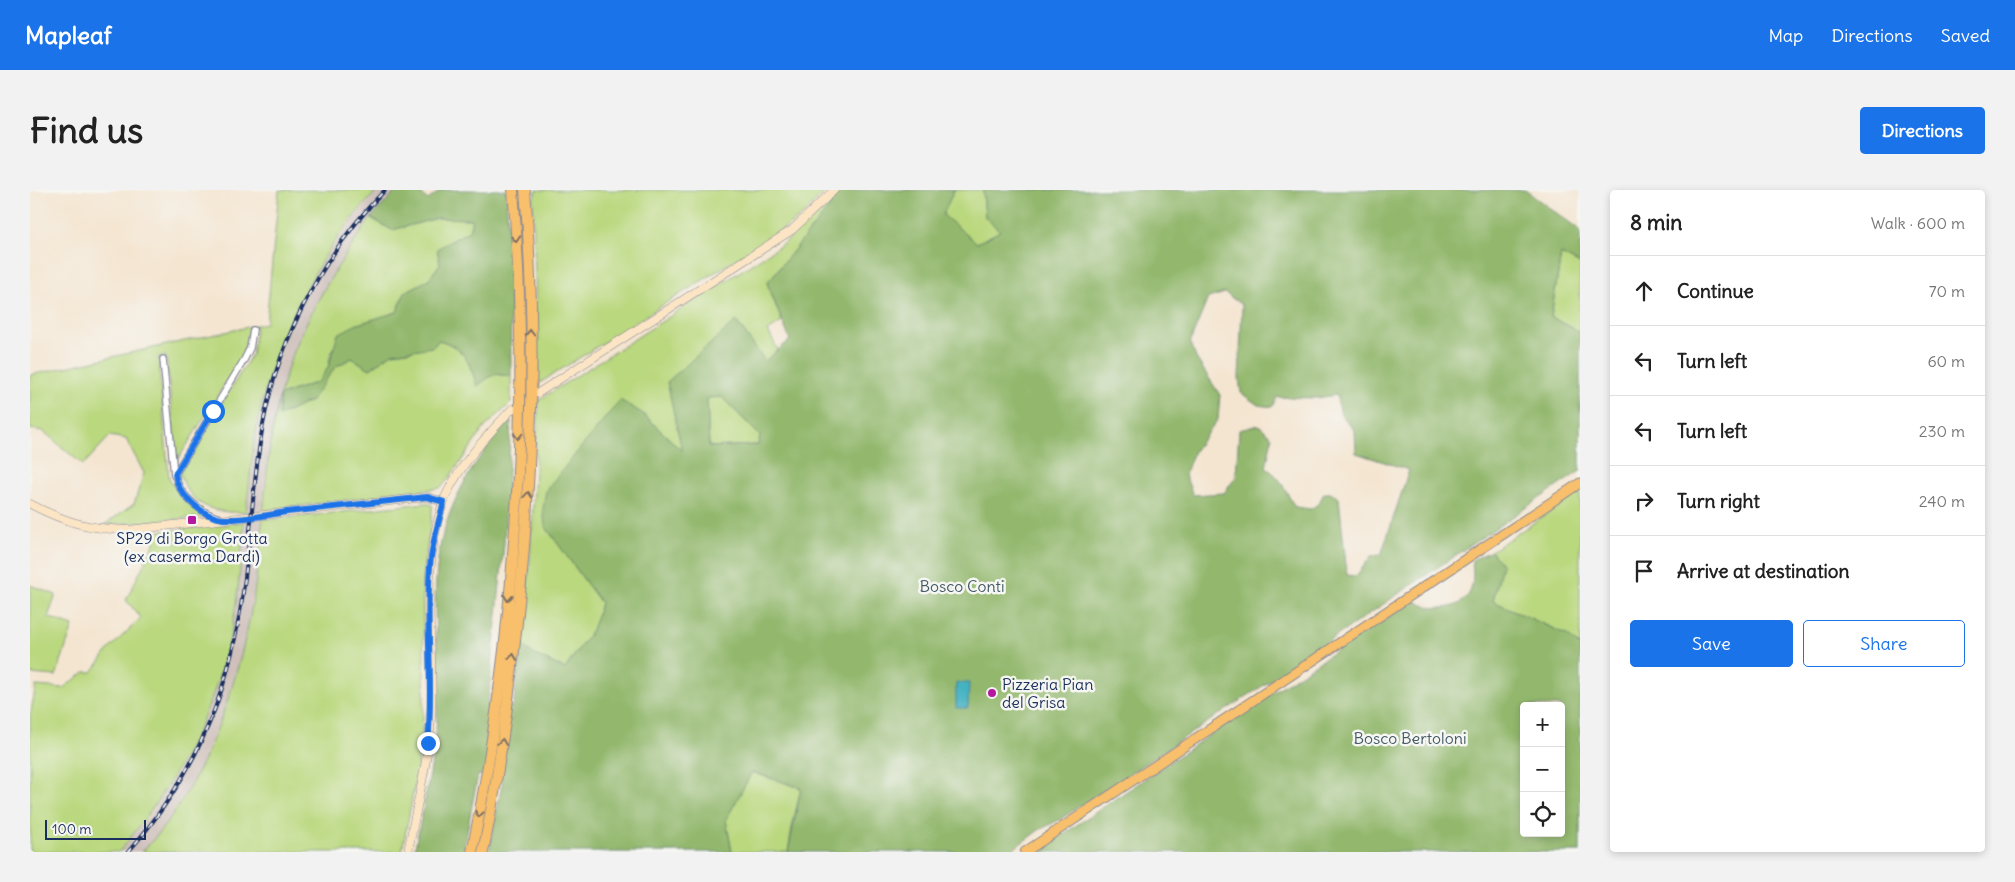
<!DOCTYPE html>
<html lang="en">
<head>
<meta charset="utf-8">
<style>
  body { margin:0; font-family:Delius,sans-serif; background:#f2f2f2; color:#222 }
  .controls { position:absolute; right:15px; bottom:15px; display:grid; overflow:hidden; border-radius:5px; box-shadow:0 2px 8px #0003 }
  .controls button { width:45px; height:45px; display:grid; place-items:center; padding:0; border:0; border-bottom:1px solid #e0e0e0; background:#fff; color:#222; font:25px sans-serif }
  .scale { position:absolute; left:15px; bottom:12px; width:101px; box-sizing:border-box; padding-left:5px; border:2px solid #1b2f5e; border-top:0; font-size:14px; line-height:18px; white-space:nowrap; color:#1b2f5e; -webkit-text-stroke:4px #f6f6f2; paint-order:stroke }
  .stop { position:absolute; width:15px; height:15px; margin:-11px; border:4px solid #1a73e8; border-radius:50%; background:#fff }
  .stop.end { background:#1a73e8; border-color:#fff; box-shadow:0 1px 5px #0008 }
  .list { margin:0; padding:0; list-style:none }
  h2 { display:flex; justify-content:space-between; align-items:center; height:65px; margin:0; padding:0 20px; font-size:21px }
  h2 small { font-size:16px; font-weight:400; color:#767676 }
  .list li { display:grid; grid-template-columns:32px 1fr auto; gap:15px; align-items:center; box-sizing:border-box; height:70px; padding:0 20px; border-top:1px solid #e0e0e0 }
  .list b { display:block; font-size:19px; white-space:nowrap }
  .list em { font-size:16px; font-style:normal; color:#767676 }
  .actions { display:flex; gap:10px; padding:15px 20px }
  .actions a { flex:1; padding:11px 0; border:1px solid #1a73e8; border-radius:5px; text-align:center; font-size:18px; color:#1a73e8 }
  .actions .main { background:#1a73e8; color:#fff }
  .icon { flex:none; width:28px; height:28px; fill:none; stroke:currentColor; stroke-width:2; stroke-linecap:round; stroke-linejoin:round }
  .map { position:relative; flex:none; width:1550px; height:662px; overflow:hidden; border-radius:5px }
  header { display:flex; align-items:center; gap:30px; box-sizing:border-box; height:70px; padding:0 25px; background:#1a73e8; color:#fff }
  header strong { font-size:24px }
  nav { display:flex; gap:28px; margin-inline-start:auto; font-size:18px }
  .intro { display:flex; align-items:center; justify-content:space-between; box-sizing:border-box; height:120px; padding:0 30px }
  h1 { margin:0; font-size:35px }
  .button { padding:12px 22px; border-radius:5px; background:#1a73e8; color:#fff; font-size:18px; font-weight:700 }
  main { display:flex; gap:30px; padding:0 30px }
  aside { flex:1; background:#fff; border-radius:5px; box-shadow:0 2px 8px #0003 }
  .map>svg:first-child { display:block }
</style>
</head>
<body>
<header>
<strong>Mapleaf</strong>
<nav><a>Map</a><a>Directions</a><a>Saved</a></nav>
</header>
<div class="intro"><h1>Find us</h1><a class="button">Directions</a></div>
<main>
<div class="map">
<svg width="1550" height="662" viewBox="0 0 1550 662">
  <rect width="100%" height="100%" fill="#f6f6f2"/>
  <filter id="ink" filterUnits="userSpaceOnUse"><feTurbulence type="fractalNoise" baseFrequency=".02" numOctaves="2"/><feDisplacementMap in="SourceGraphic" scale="10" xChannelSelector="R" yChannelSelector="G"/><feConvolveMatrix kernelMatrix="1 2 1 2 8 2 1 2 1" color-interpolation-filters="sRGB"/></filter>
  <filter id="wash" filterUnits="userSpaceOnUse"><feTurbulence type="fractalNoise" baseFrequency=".0096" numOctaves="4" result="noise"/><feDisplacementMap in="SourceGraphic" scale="20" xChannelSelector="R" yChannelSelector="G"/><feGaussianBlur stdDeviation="1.12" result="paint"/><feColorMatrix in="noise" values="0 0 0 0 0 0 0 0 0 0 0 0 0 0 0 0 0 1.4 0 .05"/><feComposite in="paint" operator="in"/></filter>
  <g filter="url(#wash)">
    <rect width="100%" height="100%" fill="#f4e5d0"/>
    <path fill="#cfc0bb" d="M348,0H367L341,28L268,151L250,205L235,289L228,374L214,457L194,521L165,587L126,648L112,662H89L119,626L148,581L178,520L196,466L208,394L226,244L234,205L256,142L271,109L293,70L321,32Z"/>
    <path fill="#bad87e" stroke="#6a846e" d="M249,0H348C293,55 255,130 234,205C223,243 221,283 216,322C184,324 158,316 150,282L222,164L226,137L220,139L213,165L147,271L136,166L128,167L139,288L152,309L175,327L74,335L104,314L114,283L96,249L80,246L53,275L13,241L0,239V185L236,133Z
      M507,0H797L772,26L752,40L508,194L503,9Z
      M924,0H953L955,27L971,41L947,53L912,25Z
      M809,2L798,19L737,93L752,132L738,141L748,160L735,171L706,131L653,262L612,223L515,336L571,413L562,440L535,479L503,464L492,455L500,370L509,210L753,54L796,18Z
      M341,28L362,40L408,28L442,29L439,41L407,59L410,74L398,90L375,102L367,122L325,135L301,163L298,178L288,192L250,205L249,226L281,211L305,177L322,168L340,179L362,163L379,161L409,150C435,158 439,172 447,195L464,184L481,186V213L455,237L417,291L410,298L238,320V330L396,313L402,315C404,320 394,373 393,386C392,433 396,480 393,527C391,572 380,617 372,662H112C180,592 218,468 228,373C235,316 236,259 250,204C267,139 302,82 341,28Z
      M1531,64L1550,74V142L1521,127Z
      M692,207L730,246L728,255L679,257L677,208Z
      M1550,302V456L1537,445L1463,411L1471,375L1461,361Z
      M214,332C210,376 208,424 195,467C175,540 137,604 89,662H0V526L6,496L33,498L55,482H62L80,458L111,428L96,410L124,354V342Z
      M0,395L26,405L18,427L43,436L26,486L0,484Z
      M721,582L771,598L762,637L758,662H702L696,630Z"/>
    <path fill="#93b86d" stroke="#577466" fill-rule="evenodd" d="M367,0L388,1L398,10L411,0H476L480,71L481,186L464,184L447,196C439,172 435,158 409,150L403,157L362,163L340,179L322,168L305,177L281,211L249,226L250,205L288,192L298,178L308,144L325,135L367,122L375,102L398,90L410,74L407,59L439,41L442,29L408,28L362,40L341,28Z
      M810,0H924L913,25L947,53L970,41L955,27L953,0H1495L1550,40V74L1531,64L1521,127L1550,142V281L1237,493L1029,630L1009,640L979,662H758L771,598L722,582L696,630L702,662H459L473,589L448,585L433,662H384C393,618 404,573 407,528C410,475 401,421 408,369C415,316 445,267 481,230L474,354L458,514L483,517L492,455L503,464L535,479L562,440L571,413L515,336L513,319L516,300L590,210L612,223L652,261L637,192L706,131L735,171L760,150L737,93L798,19ZM1195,103L1212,115L1209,188L1211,203L1228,215L1242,217L1247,207L1287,208L1306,205L1311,224L1325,241L1326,263L1379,280L1351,365H1342L1326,386L1317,385L1309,308L1302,303H1294L1289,313L1281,319L1265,317C1255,301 1252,287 1236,278L1242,247L1229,235L1209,240L1206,287L1194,303L1163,305L1155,285L1164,261L1188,229L1190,205L1166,168L1160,152L1178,108ZM692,207L730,246L728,255L679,257L677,208Z
      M1461,361L1472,375L1463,411L1537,445L1550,456V662H1007L1243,502L1384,410C1397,420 1423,422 1436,408C1445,398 1443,382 1442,370ZM1494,516H1531V643H1494Z"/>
    <path fill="#45b2c2" stroke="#307090" d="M926,493H939L938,518H926Z"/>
  </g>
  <g filter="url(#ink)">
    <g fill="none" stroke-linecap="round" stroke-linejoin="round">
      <g stroke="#888a97" stroke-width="8">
        <path id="street" d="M133,169L144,285
          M190,328C171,323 148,305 145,284L214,170L220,158L223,140"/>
      </g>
      <g stroke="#888a97" stroke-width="9">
        <path id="secondary" d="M508,203L762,40L804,0
          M0,314C35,332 58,339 98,340L397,307L414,312
          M378,662C386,618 398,573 401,528C405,457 389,382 413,313C425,280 458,244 482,219"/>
      </g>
      <g stroke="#888a97" stroke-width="11">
        <path id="primary" d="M995,662L1550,293"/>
      </g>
      <g stroke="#888a97" stroke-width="12">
        <path id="highway" d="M442,662C485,452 501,214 483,0
          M453,662C468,589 478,516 486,442C502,296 507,147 495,0"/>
      </g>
      <use href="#street" stroke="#fff" stroke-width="5.5"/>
      <use href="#secondary" stroke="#fce5c4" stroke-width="8"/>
      <use href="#primary" stroke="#f8bf6c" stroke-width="9"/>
      <use href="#highway" stroke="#f8bf6c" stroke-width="10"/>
      <g stroke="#1b2f5e" stroke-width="4">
        <path id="rail" d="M98,662C152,601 189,528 205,448C219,384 220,318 230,253C243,159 289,68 355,0"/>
      </g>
      <use href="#rail" stroke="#f6f6f2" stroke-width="2" stroke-dasharray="5.5" stroke-linecap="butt"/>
    </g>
    <defs><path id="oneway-chevron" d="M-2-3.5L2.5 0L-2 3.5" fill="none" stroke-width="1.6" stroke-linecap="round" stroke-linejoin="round" transform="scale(1.25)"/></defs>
    <g stroke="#7e7064">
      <use href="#oneway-chevron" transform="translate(486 49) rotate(87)"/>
      <use href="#oneway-chevron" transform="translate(500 143) rotate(-90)"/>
      <use href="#oneway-chevron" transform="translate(488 246) rotate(92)"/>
      <use href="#oneway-chevron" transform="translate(498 305) rotate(-86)"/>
      <use href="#oneway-chevron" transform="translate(478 408) rotate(97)"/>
      <use href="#oneway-chevron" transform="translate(483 467) rotate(-84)"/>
      <use href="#oneway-chevron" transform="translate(472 552) rotate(-82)"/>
      <use href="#oneway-chevron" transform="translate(449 624) rotate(100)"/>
    </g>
  </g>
  <g fill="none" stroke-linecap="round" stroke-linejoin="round" filter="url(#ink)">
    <path stroke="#1a73e8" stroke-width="6" d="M183,221L145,284C147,304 173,327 193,329C213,330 237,325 257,322C304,317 350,312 397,307L414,312C408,333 402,354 400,376C395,435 404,494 398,553"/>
  </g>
  <g fill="#b5179e" stroke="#f6f6f2" stroke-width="2">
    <rect x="157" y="325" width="10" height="10" rx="2.5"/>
    <circle cx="962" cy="503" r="5"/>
  </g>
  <g text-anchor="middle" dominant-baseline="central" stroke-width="5" stroke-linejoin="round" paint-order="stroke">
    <g font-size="16" fill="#1b2f5e" stroke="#f6f6f2">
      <text x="162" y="348">SP29 di Borgo Grotta<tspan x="162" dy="18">(ex caserma Dardi)</tspan></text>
      <text x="972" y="494" text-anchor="start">Pizzeria Pian<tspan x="972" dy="18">del Grisa</tspan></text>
    </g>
    <g font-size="16" fill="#435966" stroke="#f6f6f2">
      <text x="932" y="396">Bosco Conti</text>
      <text x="1380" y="548">Bosco Bertoloni</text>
    </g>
  </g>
</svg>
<div class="controls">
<button>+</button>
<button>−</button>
<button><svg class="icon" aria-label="locate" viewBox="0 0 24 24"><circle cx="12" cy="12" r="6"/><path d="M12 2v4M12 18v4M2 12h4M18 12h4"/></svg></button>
</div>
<div class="scale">100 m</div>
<div class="stop" style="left:183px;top:221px"></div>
<div class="stop end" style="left:398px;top:553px"></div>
</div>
<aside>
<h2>8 min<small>Walk · 600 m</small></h2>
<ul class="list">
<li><svg class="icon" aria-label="ahead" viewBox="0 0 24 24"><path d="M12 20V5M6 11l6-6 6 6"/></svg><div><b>Continue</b></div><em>70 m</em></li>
<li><svg class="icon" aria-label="left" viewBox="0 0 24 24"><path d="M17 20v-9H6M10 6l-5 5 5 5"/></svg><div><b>Turn left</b></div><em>60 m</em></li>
<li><svg class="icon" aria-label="left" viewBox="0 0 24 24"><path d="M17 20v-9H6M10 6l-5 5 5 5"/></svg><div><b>Turn left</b></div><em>230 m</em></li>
<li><svg class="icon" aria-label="right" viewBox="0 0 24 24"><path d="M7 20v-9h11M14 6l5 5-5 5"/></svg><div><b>Turn right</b></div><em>240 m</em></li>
<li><svg class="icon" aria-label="arrive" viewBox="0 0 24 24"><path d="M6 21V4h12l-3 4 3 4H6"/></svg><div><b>Arrive at destination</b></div></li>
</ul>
<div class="actions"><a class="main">Save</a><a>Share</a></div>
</aside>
</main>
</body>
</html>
